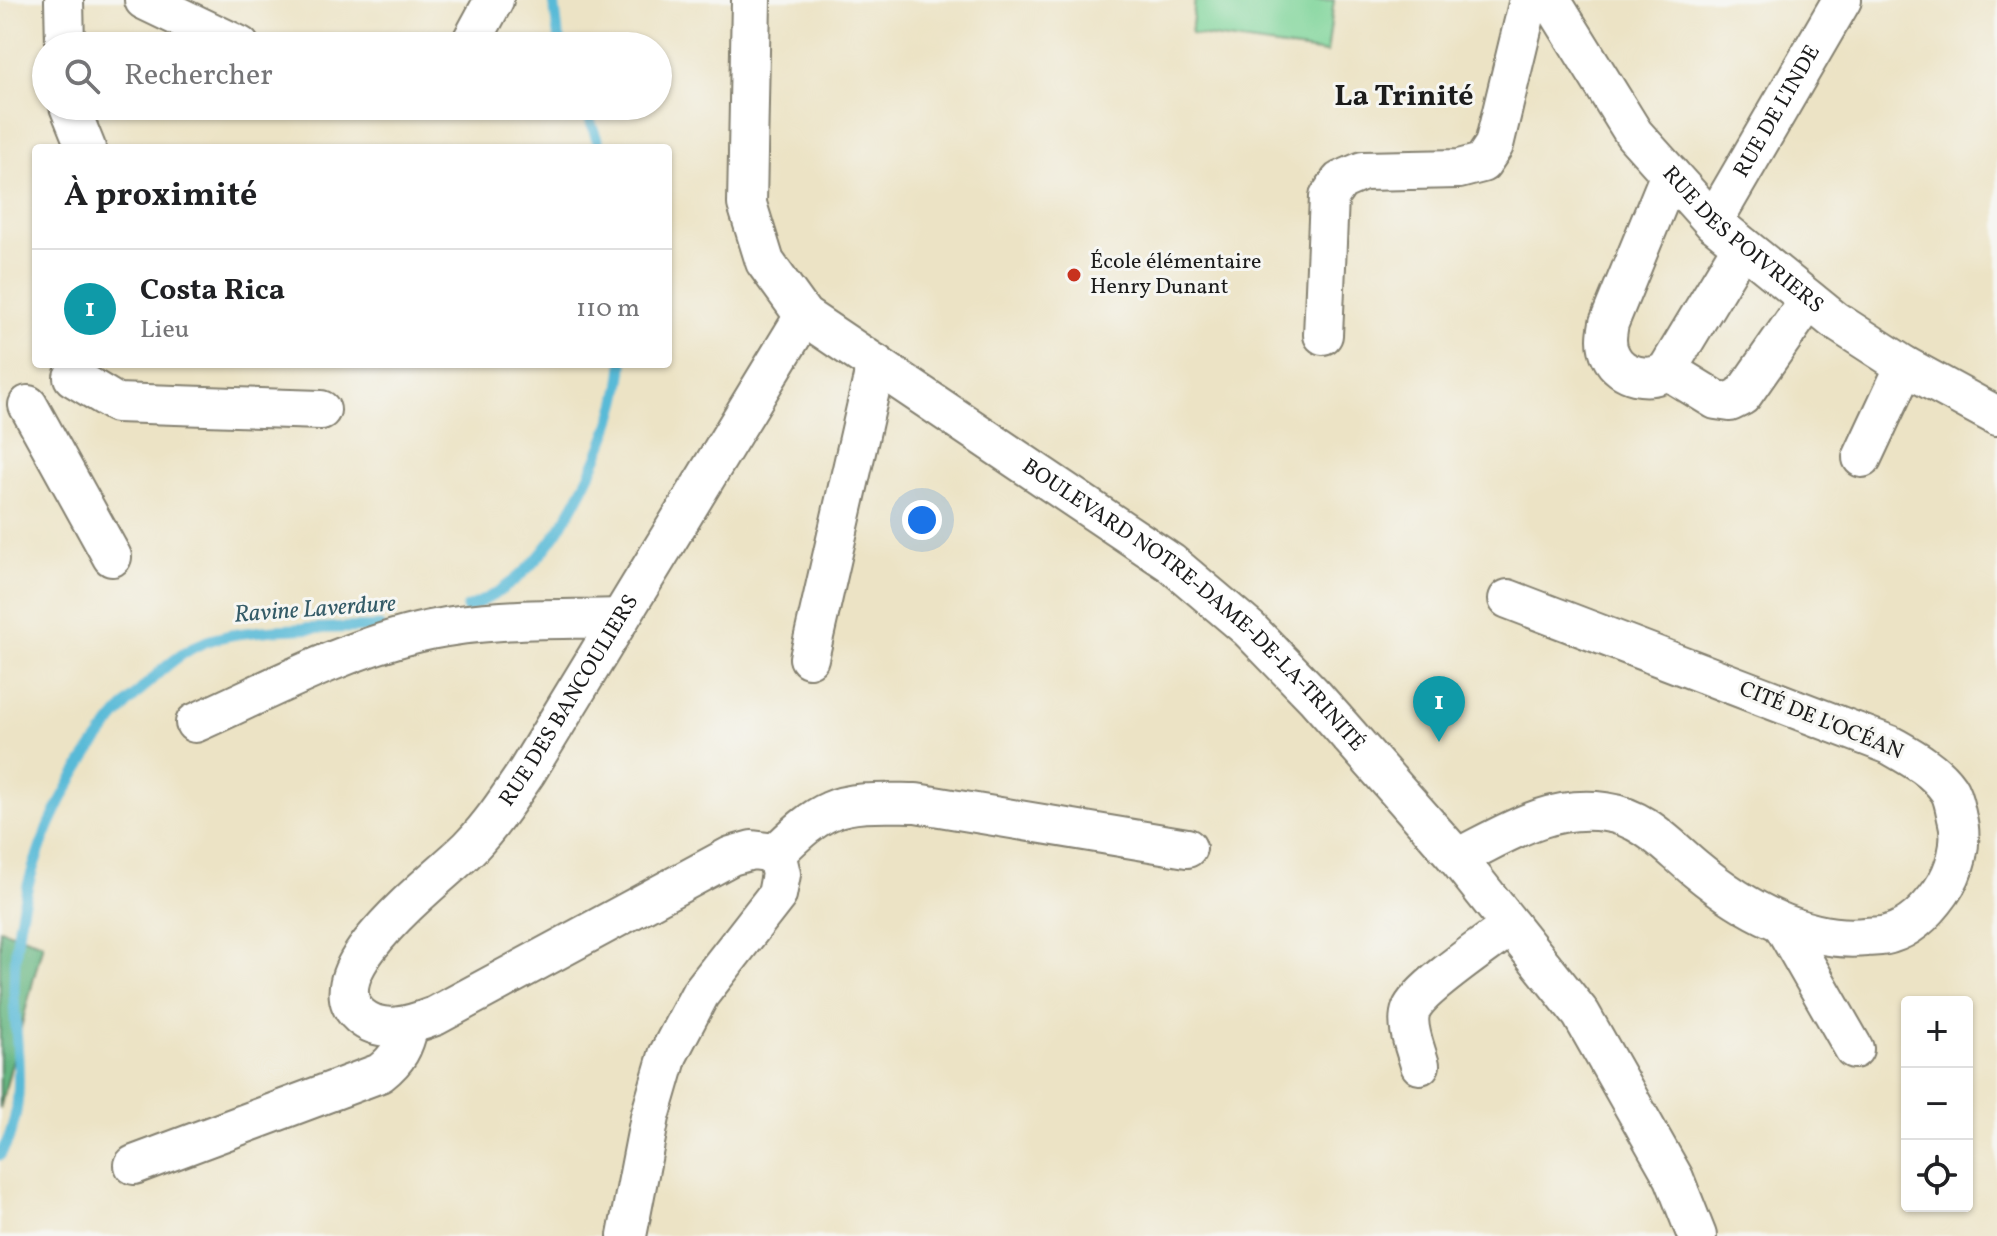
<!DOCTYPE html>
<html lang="fr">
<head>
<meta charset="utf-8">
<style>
  body { margin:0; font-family:Vollkorn,serif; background:#f6f6f6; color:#202124 }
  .controls { position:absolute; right:24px; bottom:24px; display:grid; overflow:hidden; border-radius:8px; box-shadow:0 2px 6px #0004 }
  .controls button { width:72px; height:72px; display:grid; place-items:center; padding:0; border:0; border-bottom:2px solid #e0e0e0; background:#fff; color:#202124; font:40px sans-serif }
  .you { position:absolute; left:922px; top:520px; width:28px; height:28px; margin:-20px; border:6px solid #fff; border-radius:50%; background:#1a73e8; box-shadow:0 0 0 12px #1a73e833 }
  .badge { display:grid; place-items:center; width:52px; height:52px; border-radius:50%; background:#c8321e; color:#fff; font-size:26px; font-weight:700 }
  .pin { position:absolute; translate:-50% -66px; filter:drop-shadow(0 2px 4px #0008) }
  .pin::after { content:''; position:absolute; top:42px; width:28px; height:24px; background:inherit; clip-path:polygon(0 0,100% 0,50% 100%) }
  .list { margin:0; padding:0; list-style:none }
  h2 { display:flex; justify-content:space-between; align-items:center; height:104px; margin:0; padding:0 32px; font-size:34px }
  h2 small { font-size:26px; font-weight:400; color:#757577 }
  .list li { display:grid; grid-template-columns:52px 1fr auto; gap:24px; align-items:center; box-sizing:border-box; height:120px; padding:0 32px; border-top:2px solid #e0e0e0 }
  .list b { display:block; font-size:30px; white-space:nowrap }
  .list p { margin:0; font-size:26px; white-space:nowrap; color:#757577 }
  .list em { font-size:26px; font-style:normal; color:#757577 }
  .icon { flex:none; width:44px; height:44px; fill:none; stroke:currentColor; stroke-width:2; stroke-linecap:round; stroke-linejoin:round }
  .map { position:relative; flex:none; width:1997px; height:1236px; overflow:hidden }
  .search { position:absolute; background:#fff; box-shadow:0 2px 6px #0004; left:32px; top:32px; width:640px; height:88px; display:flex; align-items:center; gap:20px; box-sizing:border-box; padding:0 28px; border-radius:44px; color:#757577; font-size:30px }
  .panel { position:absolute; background:#fff; box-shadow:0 2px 6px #0004; left:32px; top:144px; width:640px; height:224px; border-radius:8px }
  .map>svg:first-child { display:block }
</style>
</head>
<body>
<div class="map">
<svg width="1997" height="1236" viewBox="0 0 1997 1236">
  <rect width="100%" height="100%" fill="#f6f6f2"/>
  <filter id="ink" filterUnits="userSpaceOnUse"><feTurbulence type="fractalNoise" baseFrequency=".0125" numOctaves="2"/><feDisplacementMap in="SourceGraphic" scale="16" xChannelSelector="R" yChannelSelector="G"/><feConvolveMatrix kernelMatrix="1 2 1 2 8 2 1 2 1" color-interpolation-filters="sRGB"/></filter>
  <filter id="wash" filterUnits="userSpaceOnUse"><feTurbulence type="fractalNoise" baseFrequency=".006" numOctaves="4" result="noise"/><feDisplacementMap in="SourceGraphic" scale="32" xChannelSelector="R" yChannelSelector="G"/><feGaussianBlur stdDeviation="1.8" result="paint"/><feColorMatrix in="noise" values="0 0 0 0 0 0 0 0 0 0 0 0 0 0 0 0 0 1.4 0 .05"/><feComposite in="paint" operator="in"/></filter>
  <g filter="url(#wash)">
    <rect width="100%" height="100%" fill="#ece3c5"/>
    <path fill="#7ed499" stroke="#4d785a" stroke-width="2" d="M1195,0H1334L1327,53L1191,34Z"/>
    <path fill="#66b681" stroke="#41694e" stroke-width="2" d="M0,929L43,943L0,1109Z"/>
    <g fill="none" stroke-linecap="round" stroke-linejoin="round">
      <path stroke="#59bad7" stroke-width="11" d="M554,0L558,34L563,46
        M585,106L600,148
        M467,608C489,599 511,585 528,568C572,525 619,425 623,364
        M0,1155C31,1105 14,1043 14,988C14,877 66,762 146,685C163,668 183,651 205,642C247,626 333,629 380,627"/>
    </g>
  </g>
  <g filter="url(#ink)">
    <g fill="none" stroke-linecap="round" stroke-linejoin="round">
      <g stroke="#848070" stroke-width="42">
        <g id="minor">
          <path d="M64,0L65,46"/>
          <path d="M144,0L240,46"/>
          <path id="s1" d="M751,0L747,204L765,262L804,316L1171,563L1249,629L1315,697L1457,858L1581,1014L1674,1178L1697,1236"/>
          <path id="s2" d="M1551,0L1634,134L1713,222L1834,320L1905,366L1997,416"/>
          <path d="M469,46L494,0"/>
          <path d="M69,106L86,148"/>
          <path d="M1670,174L1609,323C1607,334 1605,345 1611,356C1620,376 1651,383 1667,370L1742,246"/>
          <path id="s3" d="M1713,222L1842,0"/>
          <path d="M1323,335L1329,197L1340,181L1363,171L1459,169L1482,163L1494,145L1529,0"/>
          <path d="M1667,370L1716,400L1730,402L1742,396L1809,300"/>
          <path d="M73,377L116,403L321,410"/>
          <path d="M28,405L112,557"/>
          <path d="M1862,458L1905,366"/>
          <path d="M809,658L876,364"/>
          <path d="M195,723C271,689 348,647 430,630C492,617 557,620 620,618"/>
          <path d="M776,853C792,838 809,820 830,811C853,800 891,803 916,803L1187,848"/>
          <path d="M1457,858C1505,834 1549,804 1605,812C1644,817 1668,846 1696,869C1743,908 1804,943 1866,937C1874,936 1883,937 1890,934C1911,928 1929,909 1941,892C1955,872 1964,842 1957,818C1955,809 1953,796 1948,789C1934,769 1911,757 1890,745L1508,599"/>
          <path d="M1783,925L1854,1049"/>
          <path d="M1420,1065C1416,1050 1405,1026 1411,1010C1418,990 1491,941 1511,926"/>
          <path d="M134,1165L380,1073C398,1059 404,1047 409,1025"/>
          <path id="s4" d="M627,1236L650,1117L668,1055L700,994L777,895L781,874L776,853L752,850L731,856L435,1016C411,1025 382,1035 360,1016C309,972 444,875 471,846C492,824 509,798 526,773L804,316"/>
        </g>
      </g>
      <use href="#minor" stroke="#fff" stroke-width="38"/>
    </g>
  </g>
  <circle fill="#c8321e" stroke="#f6f6f2" stroke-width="3" cx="1074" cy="275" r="8"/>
  <g text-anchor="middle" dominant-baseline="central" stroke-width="6" stroke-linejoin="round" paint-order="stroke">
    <g font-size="22" fill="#1c1c1c" stroke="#f6f6f2">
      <text stroke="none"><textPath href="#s3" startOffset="128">RUE DE L'INDE</textPath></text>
      <text stroke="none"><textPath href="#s2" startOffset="310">RUE DES POIVRIERS</textPath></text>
      <text stroke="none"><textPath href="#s1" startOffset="818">BOULEVARD NOTRE-DAME-DE-LA-TRINITÉ</textPath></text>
      <text stroke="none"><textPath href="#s4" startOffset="1282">RUE DES BANCOULIERS</textPath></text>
      <text transform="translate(1821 721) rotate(22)">CITÉ DE L'OCÉAN</text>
    </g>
    <g font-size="22" fill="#1c1c1c" stroke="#f6f6f2" text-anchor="start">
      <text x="1090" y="262">École élémentaire<tspan x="1090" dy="25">Henry Dunant</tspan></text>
    </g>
    <g font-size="24" font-style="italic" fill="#345b67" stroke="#f6f6f2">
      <text transform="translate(315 610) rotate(-4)">Ravine Laverdure</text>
    </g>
    <g font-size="30" font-weight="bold" fill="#1c1c1c" stroke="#f6f6f2">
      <text x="1404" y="97">La Trinité</text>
    </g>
  </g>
</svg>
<div class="controls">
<button>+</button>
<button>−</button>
<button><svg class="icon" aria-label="locate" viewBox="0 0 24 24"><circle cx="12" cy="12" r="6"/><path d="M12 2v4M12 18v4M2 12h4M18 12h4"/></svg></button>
</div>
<div class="you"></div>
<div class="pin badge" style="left:1439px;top:742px;background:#0f9aa8">1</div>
<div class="search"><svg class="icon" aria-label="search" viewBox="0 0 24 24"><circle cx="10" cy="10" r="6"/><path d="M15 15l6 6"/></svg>Rechercher</div>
<section class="panel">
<h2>À proximité<small></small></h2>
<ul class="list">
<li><span class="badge" style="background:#0f9aa8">1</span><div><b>Costa Rica</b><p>Lieu</p></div><em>110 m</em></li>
</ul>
</section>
</div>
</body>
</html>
